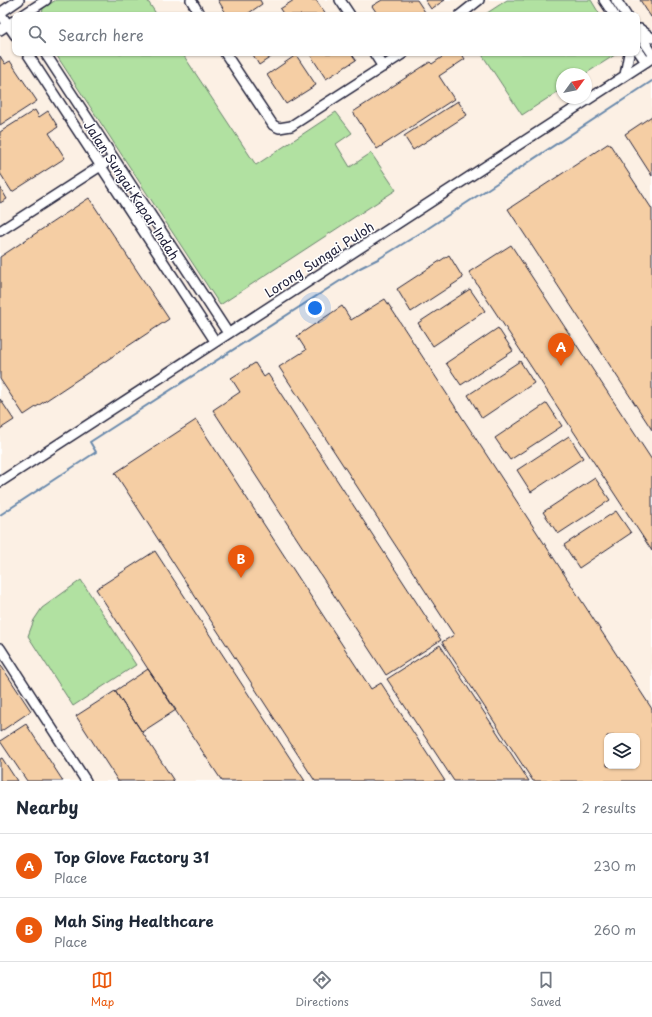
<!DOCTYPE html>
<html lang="en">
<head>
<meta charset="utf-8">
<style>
  body { margin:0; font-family:"Playpen Sans",sans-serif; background:#f6f6f7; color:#1f2937 }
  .controls { position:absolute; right:12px; bottom:12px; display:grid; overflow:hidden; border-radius:8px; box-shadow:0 1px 3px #0004 }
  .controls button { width:36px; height:36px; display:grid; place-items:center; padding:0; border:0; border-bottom:1px solid #e0e1e3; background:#fff; color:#1f2937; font:20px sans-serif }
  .compass { position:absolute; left:556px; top:68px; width:36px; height:36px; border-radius:50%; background:#fff; box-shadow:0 1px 3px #0004; rotate:57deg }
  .you { position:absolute; left:315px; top:308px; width:14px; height:14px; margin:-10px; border:3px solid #fff; border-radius:50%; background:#1a73e8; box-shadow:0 0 0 6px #1a73e833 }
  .badge { display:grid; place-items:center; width:26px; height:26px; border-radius:50%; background:#ea580c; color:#fff; font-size:13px; font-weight:700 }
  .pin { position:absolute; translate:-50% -33px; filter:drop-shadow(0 1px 2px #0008) }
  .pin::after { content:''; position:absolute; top:21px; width:14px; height:12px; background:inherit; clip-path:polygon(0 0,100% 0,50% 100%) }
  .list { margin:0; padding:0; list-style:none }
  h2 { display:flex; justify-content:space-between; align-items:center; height:52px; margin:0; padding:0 16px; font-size:17px }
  h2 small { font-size:13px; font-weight:400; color:#747a83 }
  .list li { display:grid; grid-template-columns:26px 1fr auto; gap:12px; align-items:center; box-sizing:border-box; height:64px; padding:0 16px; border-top:1px solid #e0e1e3 }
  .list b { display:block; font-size:15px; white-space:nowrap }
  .list p { margin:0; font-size:13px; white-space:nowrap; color:#747a83 }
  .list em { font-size:13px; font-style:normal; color:#747a83 }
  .icon { flex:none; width:22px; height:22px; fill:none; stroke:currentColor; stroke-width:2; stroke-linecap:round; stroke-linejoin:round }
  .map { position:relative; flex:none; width:652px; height:781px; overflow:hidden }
  .search { position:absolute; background:#fff; box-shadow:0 1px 3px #0004; left:12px; right:12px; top:12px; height:44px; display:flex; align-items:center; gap:10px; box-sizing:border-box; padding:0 14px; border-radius:8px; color:#747a83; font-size:15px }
  .sheet { height:180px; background:#fff }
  nav { display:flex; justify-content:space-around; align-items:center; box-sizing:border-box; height:56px; border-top:1px solid #e0e1e3; background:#fff; font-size:11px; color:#747a83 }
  nav a { display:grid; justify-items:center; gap:2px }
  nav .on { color:#ea580c }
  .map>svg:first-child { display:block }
</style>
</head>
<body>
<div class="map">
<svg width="652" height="781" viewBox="0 0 652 781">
  <rect width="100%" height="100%" fill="#fff"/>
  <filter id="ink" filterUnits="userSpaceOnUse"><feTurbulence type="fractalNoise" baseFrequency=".025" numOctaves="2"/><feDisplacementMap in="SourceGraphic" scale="8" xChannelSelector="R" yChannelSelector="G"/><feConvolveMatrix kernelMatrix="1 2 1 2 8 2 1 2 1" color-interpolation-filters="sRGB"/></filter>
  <g filter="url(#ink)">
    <path fill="#fcf0e4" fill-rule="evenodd" d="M0,0H652V781H0ZM15,15H637V53H15ZM562,74H586V98H562ZM607,736H637V766H607Z"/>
    <path fill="#b1e1a1" stroke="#6a826e" d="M56,0H147L157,15H42L43,8Z
      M507,0H591L600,15H484Z
      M55,53H182L256,165L336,112L352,133L336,144L350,167L371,153L396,190L220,305Z
      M481,53H618L585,74H562V89L522,115Z
      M81,580L136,665L73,706L28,636L34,620L42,608Z"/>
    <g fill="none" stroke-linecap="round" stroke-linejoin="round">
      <path stroke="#6989ac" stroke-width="2" d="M0,515L96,452L90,442L360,268L380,258L427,229L652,81"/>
    </g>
    <path fill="#f5cea4" stroke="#22223b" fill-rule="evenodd" d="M218,0H260L262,4L246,15H227Z
      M294,0H316L326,15H284L280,9Z
      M382,0H417L427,15H378L372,6Z
      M425,0H445L431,9Z
      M640,0H652V17H651Z
      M252,53H277L259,65Z
      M309,53H351L356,60L326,79Z
      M448,53H461L465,59L439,76L454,99L377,149L353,112L430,62L432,64Z
      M296,55L316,85L286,104L267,75Z
      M0,56L5,64L10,61L37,101L0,125Z
      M458,101L467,115L413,150L404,136Z
      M35,110L39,117L48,111L58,127L49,133L65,158L12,192L0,173V132Z
      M652,116V176L625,134Z
      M609,143L652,209V430L508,209Z
      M0,187L7,199L0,203Z
      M89,198L169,319L24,415L0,379V257Z
      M511,245L652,460V551L469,272Z
      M449,255L463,278L411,312L397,289Z
      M470,289L485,311L433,346L418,323Z
      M385,299L652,709V781H533L442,642L454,635L279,367L306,350L297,336L342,306L351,320ZM607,736H637V766H607Z
      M498,328L513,351L461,385L446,363Z
      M520,361L534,383L482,418L468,395Z
      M255,363L264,377L268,374L441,640L386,675L213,410L240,392L231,378Z
      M0,399L14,420L0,429Z
      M547,403L562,426L510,460L495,438Z
      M196,420L371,689L381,683L445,781H315L115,473Z
      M569,436L583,458L531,492L517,470Z
      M595,478L610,500L558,534L543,512Z
      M616,511L631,533L579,568L564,545Z
      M155,551L305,781H222L148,669L96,589Z
      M440,645L529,781H454L387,679Z
      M0,664L31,711L0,732Z
      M148,669L176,710L142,732L115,691Z
      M115,691L142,732L174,781H118L76,716Z
      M26,724L63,781H27L0,741Z
      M2,758L17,781H0V759Z"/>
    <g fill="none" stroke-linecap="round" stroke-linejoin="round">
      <g stroke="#22223b" stroke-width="12">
        <path id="minor" d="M191,0L200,15
          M340,0L350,15
          M604,0L614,15
          M616,0L626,15
          M0,13L15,35
          M0,13L19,0
          M23,15L46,0
          M460,15L479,0
          M640,29L652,38
          M0,30L15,20
          M637,31L652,53
          M637,49L646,62
          M27,53L215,341
          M45,53L228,333
          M225,53L273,125L279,128L291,126L404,53
          M374,53L383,67
          M625,75L629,53
          M0,231L113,158
          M0,482L652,58
          M0,648L86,781"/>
      </g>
      <use href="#minor" stroke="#fff" stroke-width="9"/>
    </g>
  </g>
  <g text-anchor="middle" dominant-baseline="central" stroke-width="3" stroke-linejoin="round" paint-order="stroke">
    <g font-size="13" fill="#22223b" stroke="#fff">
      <text transform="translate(132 190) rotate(57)">Jalan Sungai Kapar Indah</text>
      <text transform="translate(319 259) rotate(-33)">Lorong Sungai Puloh</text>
    </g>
  </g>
</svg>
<div class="controls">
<button><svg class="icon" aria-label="layers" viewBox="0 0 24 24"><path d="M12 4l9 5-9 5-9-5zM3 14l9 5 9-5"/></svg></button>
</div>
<svg class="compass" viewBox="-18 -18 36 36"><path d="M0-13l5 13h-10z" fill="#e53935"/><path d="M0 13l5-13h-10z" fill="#747a83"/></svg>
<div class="you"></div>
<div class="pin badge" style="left:561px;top:366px">A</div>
<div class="pin badge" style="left:241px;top:578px">B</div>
<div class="search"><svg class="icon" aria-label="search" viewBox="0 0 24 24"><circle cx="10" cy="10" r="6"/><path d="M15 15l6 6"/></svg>Search here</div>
</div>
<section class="sheet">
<h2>Nearby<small>2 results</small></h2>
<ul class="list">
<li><span class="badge">A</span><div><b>Top Glove Factory 31</b><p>Place</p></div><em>230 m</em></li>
<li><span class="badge">B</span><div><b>Mah Sing Healthcare</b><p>Place</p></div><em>260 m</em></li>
</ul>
</section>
<nav>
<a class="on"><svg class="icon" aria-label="map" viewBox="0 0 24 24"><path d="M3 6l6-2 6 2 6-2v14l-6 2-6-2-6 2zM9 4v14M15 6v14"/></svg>Map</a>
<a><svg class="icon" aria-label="directions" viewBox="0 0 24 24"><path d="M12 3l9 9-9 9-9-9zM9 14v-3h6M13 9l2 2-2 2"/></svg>Directions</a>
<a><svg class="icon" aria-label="saved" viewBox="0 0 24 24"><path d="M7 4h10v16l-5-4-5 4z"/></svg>Saved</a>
</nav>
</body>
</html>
